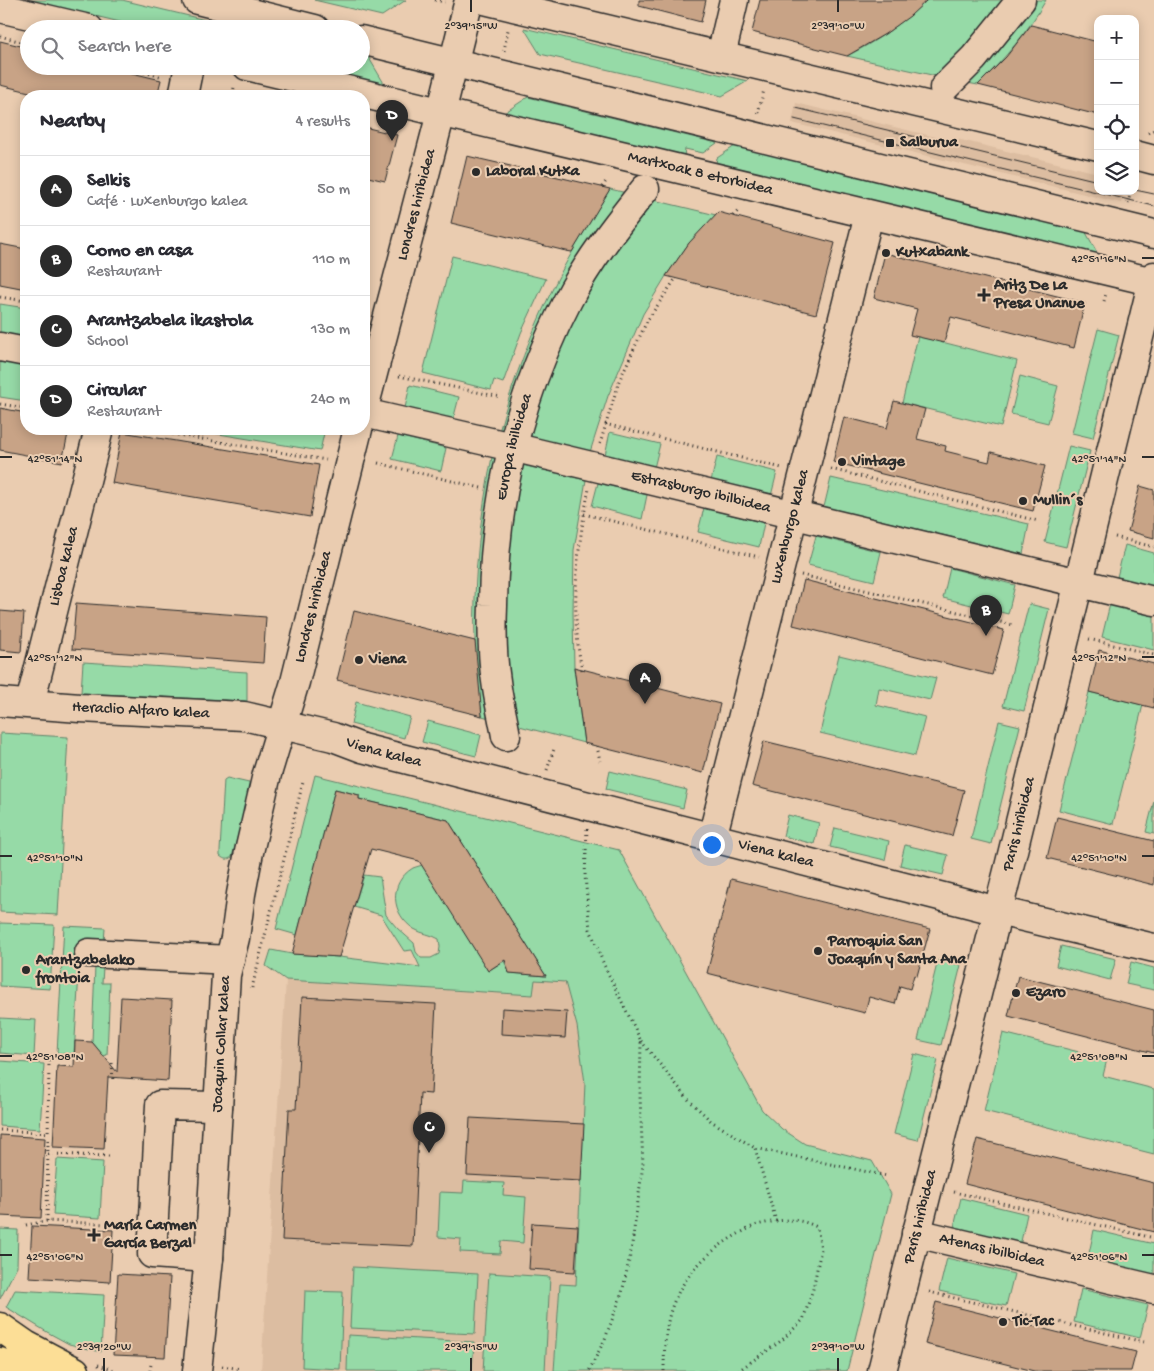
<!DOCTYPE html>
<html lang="en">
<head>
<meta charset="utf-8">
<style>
  body { margin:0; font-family:"Gochi Hand",sans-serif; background:#f7f7f7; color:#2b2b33 }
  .controls { position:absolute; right:15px; top:15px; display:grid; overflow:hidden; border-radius:10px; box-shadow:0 2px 12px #0003 }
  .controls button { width:45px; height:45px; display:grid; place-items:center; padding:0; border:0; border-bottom:1px solid #e1e1e2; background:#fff; color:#2b2b33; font:25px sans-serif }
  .you { position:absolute; left:711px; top:844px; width:18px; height:18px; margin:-12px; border:4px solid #fff; border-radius:50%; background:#1a73e8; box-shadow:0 0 0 8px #1a73e833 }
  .badge { display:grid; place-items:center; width:32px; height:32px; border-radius:50%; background:#2b2b2b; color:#fff; font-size:16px; font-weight:700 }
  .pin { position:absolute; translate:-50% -41px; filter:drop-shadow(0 1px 2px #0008) }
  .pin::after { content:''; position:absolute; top:26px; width:18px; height:15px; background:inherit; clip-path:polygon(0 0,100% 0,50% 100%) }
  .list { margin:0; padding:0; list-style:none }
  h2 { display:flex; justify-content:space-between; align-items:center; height:65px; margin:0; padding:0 20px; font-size:21px }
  h2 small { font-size:16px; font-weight:400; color:#7c7c81 }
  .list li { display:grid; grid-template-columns:32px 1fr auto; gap:15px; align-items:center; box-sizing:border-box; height:70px; padding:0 20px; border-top:1px solid #e1e1e2 }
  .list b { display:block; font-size:19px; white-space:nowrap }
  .list p { margin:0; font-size:16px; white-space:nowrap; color:#7c7c81 }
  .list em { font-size:16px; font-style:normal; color:#7c7c81 }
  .icon { flex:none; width:28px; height:28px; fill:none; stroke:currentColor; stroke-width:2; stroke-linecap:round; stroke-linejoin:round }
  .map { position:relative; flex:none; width:1154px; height:1371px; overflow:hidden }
  .search { position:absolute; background:#fff; box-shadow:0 2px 12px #0003; left:20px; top:20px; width:350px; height:55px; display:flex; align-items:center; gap:12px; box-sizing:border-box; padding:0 18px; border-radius:28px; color:#7c7c81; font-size:19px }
  .panel { position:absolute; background:#fff; box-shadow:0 2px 12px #0003; left:20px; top:90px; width:350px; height:345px; border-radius:20px }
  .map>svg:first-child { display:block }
</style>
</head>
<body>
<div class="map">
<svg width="1154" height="1371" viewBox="0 0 1154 1371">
  <rect width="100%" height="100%" fill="#eaccb0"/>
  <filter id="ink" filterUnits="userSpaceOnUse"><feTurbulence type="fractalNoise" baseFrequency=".02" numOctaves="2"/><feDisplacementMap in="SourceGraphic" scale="10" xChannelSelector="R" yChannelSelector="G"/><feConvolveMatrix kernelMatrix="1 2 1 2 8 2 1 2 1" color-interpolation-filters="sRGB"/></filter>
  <g filter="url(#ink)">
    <path fill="#dcbda1" d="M796,103L956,142L957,139L1098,173V191H1124L1121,203L792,123Z
      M286,980L533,995L534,980L565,982L577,1026L585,1083L576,1285L560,1284L554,1371H261Z"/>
    <path fill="#96daa7" stroke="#608269" d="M29,0H122L210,21L215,29H149Z
      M314,0H406L382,16Z
      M927,0H1016L945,78L847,56C877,41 903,23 927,0Z
      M1026,0H1046C1027,33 1005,58 978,85L956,81Z
      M524,28L748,81L722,96L540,54Z
      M361,52L366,53L385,85L308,66H361Z
      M528,97L717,143L703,153L685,149L684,156L504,113Z
      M735,146L1084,229L1099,256L716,163L717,158Z
      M610,189L635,195L510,433L499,432C513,380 532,330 556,282C572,250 592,219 610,189Z
      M645,198L716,215L689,243L666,276L643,314L608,396L590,452L518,436L558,330Z
      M452,256L546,279L521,333L503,383L494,380L491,390L423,373Z
      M0,304L26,308V401L0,397Z
      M1098,329L1119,335L1093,438L1072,433Z
      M918,336L1017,361L1001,427L902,403Z
      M1020,376L1058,386L1048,423L1011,414Z
      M410,385L459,397L453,420L405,408Z
      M189,429H325L320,451Z
      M610,432L660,444L654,468L605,455Z
      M398,436L446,448L441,471L392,459Z
      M1069,446L1090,451L1066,547L1045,542Z
      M492,457L505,461L497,720L482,716C479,691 475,665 475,640C473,578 480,518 492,457Z
      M717,457L777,472L771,496L711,481Z
      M513,463L586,480L574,550L573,612L574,668L584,743L508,723L502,686Z
      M831,478L1029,524L1023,554L824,507Z
      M598,483L647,495L642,519L592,506Z
      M704,508L764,523L759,547L698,532Z
      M816,536L881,552L874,581L808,565Z
      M1125,545L1154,553V587L1117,577Z
      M950,568L1015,585L1008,614L943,598Z
      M1029,604L1049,609L1024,711L1003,706Z
      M1110,604L1154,616V650L1102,637Z
      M839,655L936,678L930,700L879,688L876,705L925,717L915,756L820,733Z
      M83,662L247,672V701L81,693Z
      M1089,692L1143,705L1113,824L1059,810Z
      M356,702L410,717L404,738L351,724Z
      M428,721L481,735L476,756L422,742Z
      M999,721L1020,726L991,844L971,839Z
      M0,733L68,737L58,915L0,912Z
      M610,771L687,790L683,808L606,789Z
      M315,775L619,850L762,1110L782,1129L805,1144L872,1161L891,1194L847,1371H554L560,1284L576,1285L585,1083L577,1026L565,982L535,980L533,995L286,980L266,966L271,950L292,954L339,957L420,967L412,950L404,951L381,915L354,907L364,875L380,877L386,915L397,928L414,943L416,952L421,958H431L439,954L440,947L439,939C431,934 422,934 414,929C391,914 388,883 413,868C418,866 424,865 428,863L488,971L504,961L510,973L546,976L448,820L359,799V795L335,789L297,935L276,929Z
      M227,778L249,783L251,788L232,857C227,860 225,860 220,856V851L224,780Z
      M1154,801V834L1146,832Z
      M788,815L819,823L814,844L783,836Z
      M835,828L889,841L885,860L830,847Z
      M905,845L948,855L943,875L900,865Z
      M0,923L54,925L50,989L0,986Z
      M64,926L105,928L104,943L80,957L74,1054L57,1053Z
      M1061,946L1116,959L1110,980L1056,966Z
      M938,960L961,965L941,1045L918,1040Z
      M1131,962L1154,968V990L1126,984Z
      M95,966L103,967L102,983H110L107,1055L103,1056L92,1042Z
      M0,1018L36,1020L34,1056L0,1053Z
      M1003,1033L1107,1059L1103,1076L1154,1089V1154L984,1111Z
      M914,1054L938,1060L918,1140L894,1134Z
      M0,1061L44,1064L40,1129L0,1126Z
      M57,1159L103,1162L100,1218L53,1215Z
      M464,1181L504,1183L503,1195L526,1197L523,1243L501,1241L500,1254L460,1252L461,1239L438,1237L440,1192L463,1193Z
      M961,1198L1027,1214L1020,1246L953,1231Z
      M0,1229L18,1230L17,1266L0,1299Z
      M1094,1230L1154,1244V1279L1087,1263Z
      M947,1258L1014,1274L1006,1306L939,1291Z
      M353,1267L478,1274L475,1334L350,1328Z
      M489,1273L550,1277L545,1371H483Z
      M1081,1289L1148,1305L1140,1338L1074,1322Z
      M15,1290L104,1295L101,1352L69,1344L47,1332L6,1307Z
      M305,1291L343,1292L340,1369L302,1367Z
      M348,1335L474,1342L472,1371H347Z"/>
    <path fill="#c8a386" stroke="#2b2b2b" d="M639,0H706L701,22L639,6Z
      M760,0H927L910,16L885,34L847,56L752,32Z
      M1031,25L1098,42V115L978,85L1006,57Z
      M0,41L29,48V66H103L161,80L157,96H46L0,85Z
      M364,127L397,135L385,181L364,176Z
      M467,156L610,189L572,252L566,251L451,223Z
      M718,212L835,243L816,314L666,276L689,243Z
      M0,244L26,249V289L0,284Z
      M885,253L1085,303L1074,348L951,317L944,343L910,335L917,309L874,298Z
      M894,401L925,409L917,439L946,446L945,451L989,462L991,452L1045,466L1033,511L833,462L844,417L887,428Z
      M0,408L26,413V429H69L62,462L0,450Z
      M122,432L319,465L310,517L112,483Z
      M1140,486L1154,490V538L1128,531Z
      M804,580L1004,630L992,675L793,625Z
      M76,603L266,617L263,663L72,649Z
      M0,611L24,613L21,652L0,650Z
      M354,611L475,641L482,716L337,680Z
      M1099,650L1154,664V708L1089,692Z
      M574,667L720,704L703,773L584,743Z
      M764,741L964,790L952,836L752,786Z
      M335,789L359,795V799L448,820L546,976L509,973L505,960L488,971L419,861L371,849L339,957L292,954Z
      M1057,817L1154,841V885L1047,858Z
      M731,879L930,929L917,976L914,975L910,989L900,986L895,1004L869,997L865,1013L707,973Z
      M1018,976L1154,1010V1053L1008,1016Z
      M121,997L172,1000L168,1081L108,1077L104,1149L53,1147L57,1066L74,1067L75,1041L92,1042L117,1072Z
      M302,997L436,1004L431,1094L420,1093L413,1246L282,1240L289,1109H296Z
      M502,1008L567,1012L565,1038L501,1034Z
      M470,1118L584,1124L581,1181L467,1175Z
      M0,1135L45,1138L41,1218L0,1216Z
      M977,1139L1154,1183V1232L965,1184Z
      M532,1223L578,1226L575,1272L529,1269Z
      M32,1226L113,1230L110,1282L29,1277Z
      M118,1274L170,1277L165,1357L113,1355Z
      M936,1302L1136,1352L1131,1371H1034L925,1344Z"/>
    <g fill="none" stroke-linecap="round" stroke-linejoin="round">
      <g stroke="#2b2b2b" stroke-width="31">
        <g id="minor">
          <path d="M197,0L315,29"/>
          <path d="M484,0L1098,146"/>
          <path d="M0,8L89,29"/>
          <path d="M361,40L1154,234"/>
          <path d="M721,56L734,0"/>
          <path id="s1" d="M247,66L1154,282"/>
          <path d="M944,88L974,58L1021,0"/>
          <path d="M183,96L189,66"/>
          <path d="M1135,155L1154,160"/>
          <path d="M0,347L26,352"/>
          <path id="s2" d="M364,408L441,113L469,0"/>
          <path id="s3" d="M364,413L512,447L1154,601"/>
          <path id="s4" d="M0,702L80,708L244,716L333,737L362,748L998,911L1154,948"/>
          <path id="s5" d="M30,703L99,429"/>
          <path id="s6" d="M506,736C503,718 498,699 496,681C492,656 492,630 493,605C494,499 519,395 568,300C588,261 618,223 645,189"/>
          <path id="s7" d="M712,838L869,215"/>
          <path d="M89,953L230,960"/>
          <path id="s8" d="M916,1233L1154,1289"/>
          <path d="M209,1258L152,1254L160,1105L218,1106"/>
          <path id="s9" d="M197,1371L209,1258L226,975L235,938L241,894L249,852L267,774L295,682L358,429"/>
          <path id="s10" d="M882,1371L1009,867L1154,276"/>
        </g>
      </g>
      <g stroke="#2b2b2b" stroke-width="31">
        <path id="major" d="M0,1327L26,1345L75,1371
          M0,1362L36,1371"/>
      </g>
      <path stroke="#2b2b2b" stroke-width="3" stroke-dasharray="1 4" stroke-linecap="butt" d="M435,0L445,2
        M0,36L29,44
        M504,51L508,30
        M120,66L163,77
        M233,94L234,87
        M758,113L764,90
        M1148,133L1154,130
        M602,187L607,180
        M1128,203L1131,191
        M733,216L739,210
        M0,297L26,301
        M1104,301L1106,294
        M399,376L501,397
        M0,404L26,408
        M605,424L782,468
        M143,429L326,460
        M600,444L619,381L647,321L676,278
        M378,463L481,488
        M831,469L1038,521
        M584,514L759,557
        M1115,537L1154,547
        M801,575L1013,625
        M1089,639L1154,655
        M582,670C570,611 577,547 589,489
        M597,746L600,761
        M547,770L554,749
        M587,829L585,876L590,929L604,965L641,1041L640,1096L643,1165L631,1251L622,1293L605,1339L589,1371
        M252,988L303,782
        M641,1041L689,1100L711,1121L755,1148L887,1176
        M112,1063L113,1083
        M0,1130L48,1133
        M48,1154L109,1156
        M954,1192L1154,1238
        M47,1221L49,1059
        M26,1225L47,1221L105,1224
        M929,1292L1144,1342
        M98,1365L117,1371
        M222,1366L241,1369
        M150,1371L151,1364
        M664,1371C664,1353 665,1335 669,1317C679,1276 713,1245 750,1228C757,1224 767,1223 776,1221L755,1148
        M738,1371L781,1341L803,1320L813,1289L821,1249L817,1227C803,1220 792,1219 776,1221"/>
      <use href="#minor" stroke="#eaccb0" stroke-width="28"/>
      <use href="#major" stroke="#fcde96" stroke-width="28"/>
      <path stroke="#2b2b2b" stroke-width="1" d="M796,108L1098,181
        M794,119L1154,206
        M1135,190L1154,194"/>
    </g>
  </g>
  <path fill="none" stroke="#2b2b2b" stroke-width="2" d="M471,0V12M838,0V12M1142,258H1154M0,457H12M1142,457H1154M0,657H12M1142,657H1154M0,856H12M1142,856H1154M0,1056H12M1142,1056H1154M0,1255H12M1142,1255H1154M104,1358V1371M471,1358V1371M838,1358V1371"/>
  <g fill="#2b2b2b" stroke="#eaccb0" stroke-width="2">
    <rect x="885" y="138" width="10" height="10" rx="2.5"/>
    <circle cx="476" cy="172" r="5"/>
    <circle cx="886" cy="253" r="5"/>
    <path d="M981.5 287.5h5v5h5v5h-5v5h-5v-5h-5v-5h5z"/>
    <circle cx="842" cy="462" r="5"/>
    <circle cx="1023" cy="501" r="5"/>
    <circle cx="359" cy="660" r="5"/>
    <circle cx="818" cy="951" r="5"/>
    <circle cx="26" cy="970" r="5"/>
    <circle cx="1016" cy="993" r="5"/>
    <path d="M91.5 1227.5h5v5h5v5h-5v5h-5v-5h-5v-5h5z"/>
    <circle cx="1003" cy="1322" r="5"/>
  </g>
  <g text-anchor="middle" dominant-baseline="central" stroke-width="4" stroke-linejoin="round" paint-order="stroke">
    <g font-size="16" font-weight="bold" fill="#2b2b2b" stroke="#eaccb0" text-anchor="start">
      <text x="900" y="143">Salburua</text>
      <text x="486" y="172">Laboral Kutxa</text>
      <text x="896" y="253">Kutxabank</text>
      <text x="994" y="286">Aritz De La<tspan x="994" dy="18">Presa Unanue</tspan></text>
      <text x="852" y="462">Vintage</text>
      <text x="1033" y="501">Mullin´s</text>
      <text x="369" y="660">Viena</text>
      <text x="828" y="942">Parroquia San<tspan x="828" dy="18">Joaquín y Santa Ana</tspan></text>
      <text x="36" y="961">Arantzabelako<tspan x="36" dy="18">frontoia</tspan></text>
      <text x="1026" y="993">Ezaro</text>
      <text x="104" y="1226">María Carmen<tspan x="104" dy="18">García Berzal</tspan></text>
      <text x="1013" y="1322">Tic-Tac</text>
    </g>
    <g font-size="16" fill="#2b2b2b" stroke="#eaccb0">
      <text stroke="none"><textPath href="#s1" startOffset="466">Martxoak 8 etorbidea</textPath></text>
      <text stroke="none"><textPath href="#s2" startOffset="210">Londres hiribidea</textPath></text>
      <text stroke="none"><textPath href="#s6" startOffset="292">Europa ibilbidea</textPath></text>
      <text stroke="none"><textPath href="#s3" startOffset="346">Estrasburgo ibilbidea</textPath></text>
      <text stroke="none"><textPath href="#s7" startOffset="321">Luxenburgo kalea</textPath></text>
      <text stroke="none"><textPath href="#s5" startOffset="141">Lisboa kalea</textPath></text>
      <text stroke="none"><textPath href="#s9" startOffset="776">Londres hiribidea</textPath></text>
      <text stroke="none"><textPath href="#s4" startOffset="141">Heraclio Alfaro kalea</textPath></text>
      <text stroke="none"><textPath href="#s4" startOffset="389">Viena kalea</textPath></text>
      <text stroke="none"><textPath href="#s10" startOffset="564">Paris hiribidea</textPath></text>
      <text stroke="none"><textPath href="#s4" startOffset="794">Viena kalea</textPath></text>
      <text stroke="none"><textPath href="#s9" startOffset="328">Joaquin Collar kalea</textPath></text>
      <text stroke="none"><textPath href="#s10" startOffset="159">Paris hiribidea</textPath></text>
      <text stroke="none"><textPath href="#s8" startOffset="78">Atenas ibilbidea</textPath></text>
    </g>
  </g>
  <g font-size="12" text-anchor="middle" fill="#2b2b2b" stroke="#eaccb0" stroke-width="4" stroke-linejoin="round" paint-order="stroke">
    <text x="471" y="29">2°39'15"W</text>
    <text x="838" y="29">2°39'10"W</text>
    <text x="1099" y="262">42°51'16"N</text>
    <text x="55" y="462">42°51'14"N</text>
    <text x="1099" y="462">42°51'14"N</text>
    <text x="55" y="661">42°51'12"N</text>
    <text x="1099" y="661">42°51'12"N</text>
    <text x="55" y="861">42°51'10"N</text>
    <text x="1099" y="861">42°51'10"N</text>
    <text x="55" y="1060">42°51'08"N</text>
    <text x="1099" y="1060">42°51'08"N</text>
    <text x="55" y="1260">42°51'06"N</text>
    <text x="1099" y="1260">42°51'06"N</text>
    <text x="104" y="1350">2°39'20"W</text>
    <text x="471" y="1350">2°39'15"W</text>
    <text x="838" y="1350">2°39'10"W</text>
  </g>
</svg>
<div class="controls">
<button>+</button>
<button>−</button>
<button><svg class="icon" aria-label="locate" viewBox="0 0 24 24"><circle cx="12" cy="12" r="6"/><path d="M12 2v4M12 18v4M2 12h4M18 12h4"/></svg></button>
<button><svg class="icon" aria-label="layers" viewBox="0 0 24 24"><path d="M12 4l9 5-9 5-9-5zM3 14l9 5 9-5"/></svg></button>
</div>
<div class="you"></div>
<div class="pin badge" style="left:645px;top:704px">A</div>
<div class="pin badge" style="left:986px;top:636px">B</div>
<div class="pin badge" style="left:429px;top:1153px">C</div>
<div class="pin badge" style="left:392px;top:141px">D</div>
<div class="search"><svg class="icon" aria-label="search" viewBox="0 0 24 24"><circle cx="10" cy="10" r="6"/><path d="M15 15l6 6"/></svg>Search here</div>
<section class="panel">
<h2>Nearby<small>4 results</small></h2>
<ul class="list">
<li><span class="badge">A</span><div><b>Selkis</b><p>Café · Luxenburgo kalea</p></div><em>50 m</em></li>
<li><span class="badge">B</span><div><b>Como en casa</b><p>Restaurant</p></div><em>110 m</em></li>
<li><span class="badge">C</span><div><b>Arantzabela ikastola</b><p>School</p></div><em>130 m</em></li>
<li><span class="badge">D</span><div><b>Circular</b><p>Restaurant</p></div><em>240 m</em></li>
</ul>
</section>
</div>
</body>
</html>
